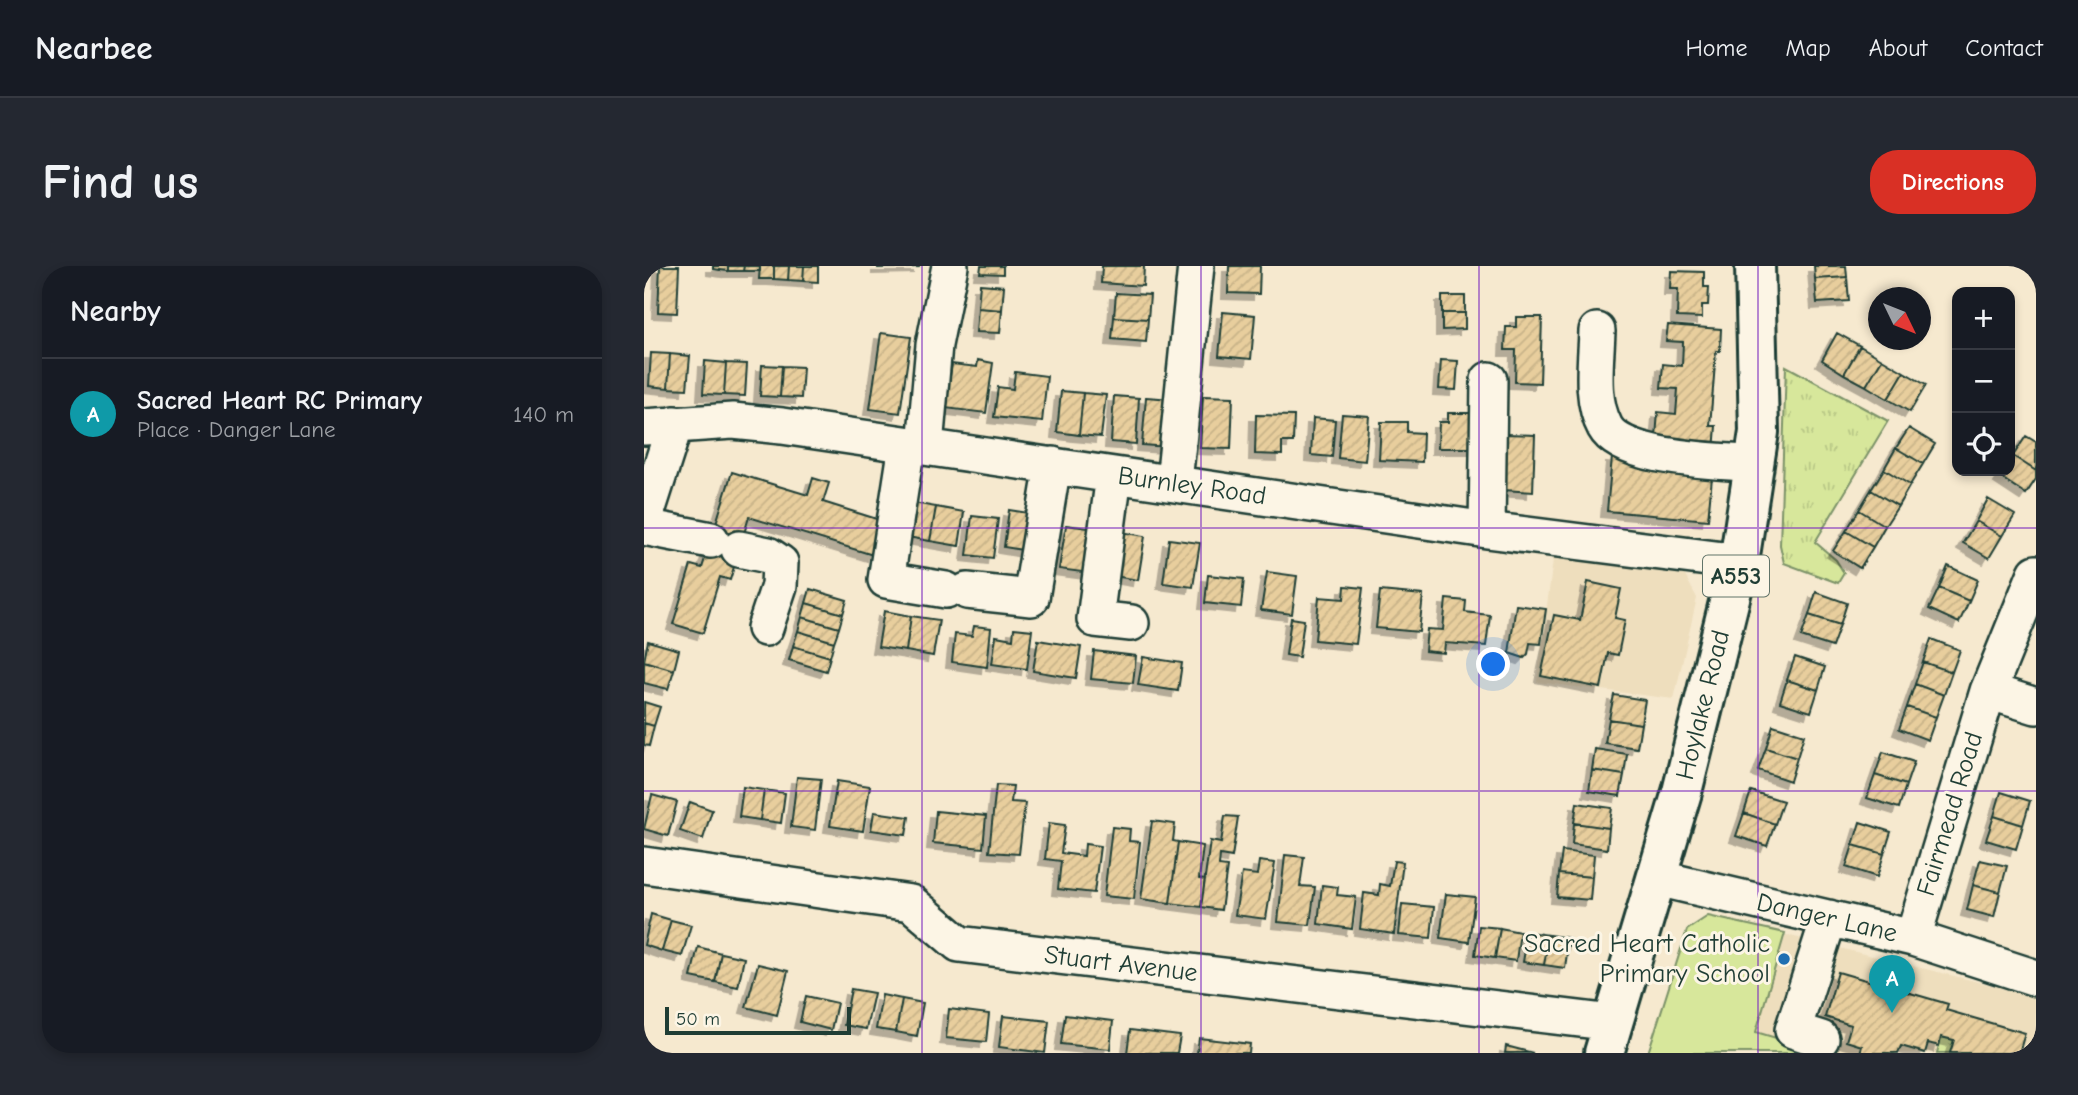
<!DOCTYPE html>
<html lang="en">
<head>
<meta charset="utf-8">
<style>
  body { margin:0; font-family:"Comic Neue",sans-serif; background:#242831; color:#f1f3f6 }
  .controls { position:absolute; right:21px; top:21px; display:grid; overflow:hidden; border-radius:14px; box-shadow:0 4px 10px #0003 }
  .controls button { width:63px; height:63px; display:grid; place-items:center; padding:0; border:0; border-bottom:2px solid #363941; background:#171b24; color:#f1f3f6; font:35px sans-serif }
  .compass { position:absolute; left:1224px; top:21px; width:63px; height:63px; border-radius:50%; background:#171b24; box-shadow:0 4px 10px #0003; rotate:133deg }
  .scale { position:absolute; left:21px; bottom:18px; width:186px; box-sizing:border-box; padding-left:7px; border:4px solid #1f3d34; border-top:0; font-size:19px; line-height:24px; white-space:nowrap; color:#1f3d34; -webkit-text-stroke:5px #fcf5e5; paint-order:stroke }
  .you { position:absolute; left:850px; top:399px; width:24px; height:24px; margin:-18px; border:5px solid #fff; border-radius:50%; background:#1a73e8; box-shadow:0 0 0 10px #1a73e833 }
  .badge { display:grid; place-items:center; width:46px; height:46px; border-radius:50%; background:#d93025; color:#fff; font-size:23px; font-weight:700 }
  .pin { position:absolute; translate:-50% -58px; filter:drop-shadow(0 2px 4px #0008) }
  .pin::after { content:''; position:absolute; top:37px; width:24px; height:21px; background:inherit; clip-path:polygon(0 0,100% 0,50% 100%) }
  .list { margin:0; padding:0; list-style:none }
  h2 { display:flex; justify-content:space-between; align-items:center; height:91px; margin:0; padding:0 28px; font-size:30px }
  h2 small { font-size:23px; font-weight:400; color:#9ea1a6 }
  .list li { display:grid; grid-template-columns:46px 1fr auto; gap:21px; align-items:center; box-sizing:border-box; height:112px; padding:0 28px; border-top:2px solid #363941 }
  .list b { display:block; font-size:26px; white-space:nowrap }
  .list p { margin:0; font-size:23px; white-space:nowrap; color:#9ea1a6 }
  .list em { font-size:23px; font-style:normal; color:#9ea1a6 }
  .icon { flex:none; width:38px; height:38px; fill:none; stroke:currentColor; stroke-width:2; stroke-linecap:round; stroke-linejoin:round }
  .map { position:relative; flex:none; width:1392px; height:787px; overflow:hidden; border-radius:28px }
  header { display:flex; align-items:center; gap:42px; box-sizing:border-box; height:98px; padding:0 35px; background:#171b24; border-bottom:2px solid #363941 }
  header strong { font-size:33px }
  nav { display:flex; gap:38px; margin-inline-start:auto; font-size:24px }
  .intro { display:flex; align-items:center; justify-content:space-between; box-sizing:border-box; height:168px; padding:0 42px }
  h1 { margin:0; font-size:49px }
  .button { padding:18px 32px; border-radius:28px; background:#d93025; color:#fff; font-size:24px; font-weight:700 }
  main { display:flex; gap:42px; padding:0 42px }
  aside { flex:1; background:#171b24; border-radius:28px; box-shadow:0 4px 10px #0003 }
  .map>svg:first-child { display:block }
</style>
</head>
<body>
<header>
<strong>Nearbee</strong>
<nav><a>Home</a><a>Map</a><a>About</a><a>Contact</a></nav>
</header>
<div class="intro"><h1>Find us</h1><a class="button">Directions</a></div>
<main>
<aside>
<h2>Nearby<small></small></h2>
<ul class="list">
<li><span class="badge" style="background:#0f9aa8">A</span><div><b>Sacred Heart RC Primary</b><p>Place · Danger Lane</p></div><em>140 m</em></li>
</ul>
</aside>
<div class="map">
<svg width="1392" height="787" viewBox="0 0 1392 787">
  <defs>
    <pattern id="grass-tufts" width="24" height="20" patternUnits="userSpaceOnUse" patternTransform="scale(1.75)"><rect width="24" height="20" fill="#d7e79b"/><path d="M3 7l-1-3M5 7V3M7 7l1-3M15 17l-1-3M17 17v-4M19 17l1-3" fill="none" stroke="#b8c786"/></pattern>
    <pattern id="building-hatch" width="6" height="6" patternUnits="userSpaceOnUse" patternTransform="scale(1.75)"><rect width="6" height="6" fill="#e8ce9d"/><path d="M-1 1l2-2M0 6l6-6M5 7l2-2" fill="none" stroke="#c7b288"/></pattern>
    <filter id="shadow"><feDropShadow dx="-6" dy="6" stdDeviation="0" flood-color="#0004"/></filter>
  </defs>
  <rect width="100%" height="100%" fill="#f6e9cf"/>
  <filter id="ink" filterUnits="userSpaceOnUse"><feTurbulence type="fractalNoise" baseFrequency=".0143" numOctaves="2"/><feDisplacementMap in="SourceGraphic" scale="14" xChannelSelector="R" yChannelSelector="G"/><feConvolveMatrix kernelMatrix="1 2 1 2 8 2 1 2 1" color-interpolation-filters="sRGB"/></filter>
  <g filter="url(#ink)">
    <path fill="#eedebd" d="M910,286L1038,304L1053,332L1030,433L893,416Z
      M1064,650L1351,720L1392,733V787H1004L1043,664Z"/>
    <path fill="url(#grass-tufts)" stroke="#7b9268" stroke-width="2" d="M1142,100L1244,155L1171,276L1192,294L1200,307L1194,317L1140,297L1136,279Z
      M1297,771L1310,774L1306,787H1293Z"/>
    <path fill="#d7e79b" stroke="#7b9268" stroke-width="2" d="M1064,650L1141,667L1112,766L1183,787H1004L1043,664Z"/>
    <path fill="url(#building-hatch)" stroke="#1f3d34" stroke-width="2" filter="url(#shadow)" d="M16,0H35L33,47L14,46Z
      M69,0H84V5L69,3Z
      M84,0H100L99,5H84Z
      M100,0H116V5H99Z
      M116,0H130V13H115Z
      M130,0H145L144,14L130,13Z
      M145,0H160L159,15L144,14Z
      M160,0H174V16L159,15Z
      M234,0H275V1L234,2Z
      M337,0H359V8L336,7Z
      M458,0H500L499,20L457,17Z
      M585,0H616L615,28L584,27Z
      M1170,0H1202L1203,11L1171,13Z
      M1027,5L1060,6V21H1065L1064,39H1058V52L1033,51L1034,23H1026Z
      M1203,11L1205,35L1173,37L1171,13Z
      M336,18L360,20L358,44L334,42Z
      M472,27L506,29L504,53L470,51Z
      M798,30H821V47H798Z
      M334,42L358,44L356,67L332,66Z
      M579,46L611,49L607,93L575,90Z
      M798,47H821V63L798,64Z
      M470,51L504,53L502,76L468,73Z
      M872,51H898L896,117L871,116L872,84H861L862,61H872Z
      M1024,59L1077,63L1076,85H1072L1066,160H1072L1070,185L1031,182L1032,172L1012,171L1014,146L1032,148L1034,123L1017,122L1019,98L1038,100L1039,76L1022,75Z
      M237,67L267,71L256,147L226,143Z
      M1193,67L1216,80L1200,108L1178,94Z
      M1216,80L1238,93L1222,120L1200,108Z
      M7,87L26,88L24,122L5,120Z
      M26,88L46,90L43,123L24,122Z
      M1238,93L1260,106L1244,133L1222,120Z
      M334,94L349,97L342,147L301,142L308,98L333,101Z
      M797,94L814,95L812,124L795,123Z
      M61,95L82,97L80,129L59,128Z
      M82,97L103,98L101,130L80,129Z
      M118,99L138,100L136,131L116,130Z
      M138,100L159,101L157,132L136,131Z
      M371,106L403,110L398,156L350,151L354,121L369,123Z
      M1260,106L1282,119L1266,146L1244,133Z
      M417,125L439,127L435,169L413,166Z
      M439,127L462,129L457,171L435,169Z
      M470,130L495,132L492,178L467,176Z
      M559,130L589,131L587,183L556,182Z
      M502,131L528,133L524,181L498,179Z
      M804,147H833L832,182H794L795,156H804Z
      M698,148L725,150L721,195L694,192Z
      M612,149L650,150L649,176H638V189L611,188Z
      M669,152L691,154L688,191L667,189Z
      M737,156H763V166L779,167L778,196L735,194Z
      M1265,162L1291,178L1279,198L1252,182Z
      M862,168L891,169L889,226L860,224Z
      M1382,170L1392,176V205L1369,190Z
      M1252,182L1279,198L1266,219L1240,203Z
      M1369,190L1392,205V213L1382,228L1356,211L1360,205H1366Z
      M968,191L1069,200L1064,254L963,245Z
      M1240,203L1266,219L1254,240L1227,224Z
      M88,206L164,229L169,212L185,217L179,236L239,255L229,289L105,251L86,314L76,311L59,367L29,358L47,299L58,302Z
      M1227,224L1254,240L1241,260L1215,244Z
      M1344,233L1371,249L1358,270L1332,255Z
      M264,236L292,241L286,275L258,270Z
      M292,241L320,246L315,280L286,275Z
      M365,244L391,248L385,285L360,281Z
      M1215,244L1241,260L1229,281L1202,265Z
      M328,250L354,253L349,292L323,289Z
      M1332,255L1358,270L1345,292L1319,277Z
      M422,259L452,263L445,307L415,303Z
      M471,265L501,270L494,314L464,309Z
      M1202,265L1229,281L1216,302L1189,285Z
      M525,273L556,277L549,321L519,317Z
      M1304,300L1334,314L1325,335L1295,322Z
      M623,306L653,310L648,348L617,344Z
      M564,309L600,313L597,341L561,337Z
      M944,316L977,323L971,352L981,354L974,389L964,387L957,422L897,410L910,349L936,354Z
      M701,320L719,322L712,378L671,374L675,331L700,333Z
      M1295,322L1325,335L1315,357L1285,343Z
      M166,323L203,334L199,348L162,337Z
      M736,325L779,329L775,366L732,362Z
      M1172,326L1203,337L1196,359L1165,349Z
      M802,333L822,335L821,346L846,349L842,380L801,377L800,387L781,385L783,363L799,364Z
      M162,337L199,348L195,362L158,351Z
      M872,339L902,343L897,378L886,377L884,388L880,392L865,387Z
      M240,345L267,350L262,385L234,381Z
      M1165,349L1196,359L1188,381L1157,371Z
      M267,350L295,354L289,390L262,385Z
      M158,351L195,362L190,376L154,365Z
      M647,352L660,354L655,391L642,389Z
      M330,360L347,362L343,401L308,396L311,368L328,370Z
      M370,362L388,364L383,403L348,398L352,370L369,373Z
      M154,365L190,376L186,391L149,380Z
      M1287,373L1316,384L1308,406L1279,396Z
      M394,374L437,381L432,412L389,405Z
      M4,375L35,384L30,404L0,395Z
      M149,380L186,391L182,405L145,394Z
      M450,385L492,390L489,417L447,413Z
      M499,391L538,397L534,425L494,419Z
      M1151,391L1181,401L1174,424L1143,414Z
      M0,395L30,404L24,423L0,417Z
      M1279,396L1308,406L1300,429L1271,418Z
      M1143,414L1174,424L1167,446L1136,436Z
      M1271,418L1300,429L1292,451L1263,441Z
      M970,429L1001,434L997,458L965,453Z
      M0,436L16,441L10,460L0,457Z
      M1263,441L1292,451L1284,474L1255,463Z
      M965,453L997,458L993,482L961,477Z
      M0,457L10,460L5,480L0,479Z
      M1129,459L1160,469L1153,492L1122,482Z
      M1122,482L1153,492L1146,515L1114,504Z
      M951,483L983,488L980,509L948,504Z
      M1239,486L1270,496L1262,519L1231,509Z
      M948,504L980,509L976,530L945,525Z
      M1231,509L1262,519L1255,542L1223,532Z
      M153,511L177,513L171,564L147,561Z
      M193,515L226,520L219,565L186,560Z
      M352,519L369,520L367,536L381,537L375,588L345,586Z
      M99,521L120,524L116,554L95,551Z
      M120,524L141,527L137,557L116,554Z
      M1107,525L1139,535L1131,558L1100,547Z
      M1357,526L1386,535L1379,559L1350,550Z
      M8,529L33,536L24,570L0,563Z
      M46,536L68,544L59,573L36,565Z
      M933,537L968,542L965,562L930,557Z
      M292,545L342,550L339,582L289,577Z
      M230,546L265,551L262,569L227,564Z
      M1100,547L1131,558L1123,580L1092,570Z
      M581,550L594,551L588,591L576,589L575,600L583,601L577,644L557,641L566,575L577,577Z
      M1350,550L1379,559L1372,583L1342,574Z
      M508,555L531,558L529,575L534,576L526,637L497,633Z
      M1216,556L1247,566L1240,588L1209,579Z
      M405,557L421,559L417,587L440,590L441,578L456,580L450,627L414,623L417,595L401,593Z
      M930,557L965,562L963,583L928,578Z
      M468,561L486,563L485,575L496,576L490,633L460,630Z
      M534,576L559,580L555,613L561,614L557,641L526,637Z
      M1209,579L1240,588L1233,611L1202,601Z
      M918,585L950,589L948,611L915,608Z
      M641,589L660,591L656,620L671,621L666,659L634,656Z
      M1336,594L1363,600L1356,626L1329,619Z
      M615,595L631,597L622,653L591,649L598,607L613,609Z
      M750,595L759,596L750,668L716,663L720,627L735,629L736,618L746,620Z
      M915,608L948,611L946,634L913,631Z
      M678,619L694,621L693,629L712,631L708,663L674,658Z
      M1329,619L1356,626L1350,651L1323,644Z
      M802,628L831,631L825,676L796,672Z
      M758,638L790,641L787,672L755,669Z
      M7,648L27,654L18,685L0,679Z
      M27,654L47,659L38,690L18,685Z
      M835,660L856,662L851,692L831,689Z
      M856,662L876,666L872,695L851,692Z
      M884,666L905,669L900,699L879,696Z
      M905,669L925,672L921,702L900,699Z
      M54,681L77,687L71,716L47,711Z
      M77,687L100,692L94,721L71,716Z
      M114,698L144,705L133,749L102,741Z
      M1194,706L1304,738L1302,744L1381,767L1375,787H1306L1310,774L1297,771L1295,780L1284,777L1281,787L1257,780L1254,787H1216L1218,780L1202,775L1207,759L1181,751Z
      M207,723L230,727L222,763L200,759Z
      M238,729L258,733L252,766L232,763Z
      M162,730L193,737L187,764L156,756Z
      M258,733L279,737L273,770L252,766Z
      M305,743L345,748L342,776L302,772Z
      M421,749L469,755L466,783L417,778Z
      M359,750L405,755L401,787L355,781Z
      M486,764L536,770L533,787H483Z
      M555,772L606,778L605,787H553Z
      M862,780L889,787H861Z"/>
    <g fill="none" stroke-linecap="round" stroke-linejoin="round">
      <g stroke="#1f3d34" stroke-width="40">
        <path id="minor" d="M953,65C952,96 946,133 961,161C979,194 1075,194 1110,198
          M0,161L89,155L138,160L843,264L1095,296
          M263,179L242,314L302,324
          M281,180L290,79L306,0
          M470,209L451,353L487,357
          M530,216L552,0
          M0,255L31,158
          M0,261L67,274
          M843,264L845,114
          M95,283L124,289L136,297L135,320L121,362
          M323,325L387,332L409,199
          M1344,425L1392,440
          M0,599L267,637L315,678L969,757
          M1013,612L1269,672L1392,712
          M1269,672L1344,425L1392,307
          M1177,773L1149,764L1185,652"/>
      </g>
      <g stroke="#1f3d34" stroke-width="44">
        <path id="major" d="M960,787L1038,526L1095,296L1115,166L1111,0"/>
      </g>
      <use href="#minor" stroke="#fcf5e5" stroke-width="35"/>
      <use href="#major" stroke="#fcf5e5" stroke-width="38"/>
    </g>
  </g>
  <path fill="none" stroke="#7b2cbf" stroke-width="2" stroke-opacity="0.55" d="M278,0V787M557,0V787M835,0V787M1114,0V787M0,262H1392M0,525H1392"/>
  <circle fill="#1f6fb2" stroke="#fcf5e5" stroke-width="2.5" cx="1140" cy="693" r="7"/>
  <g text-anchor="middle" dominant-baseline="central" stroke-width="6" stroke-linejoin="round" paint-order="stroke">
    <rect fill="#fcf5e5" stroke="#617469" stroke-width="2" x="1059" y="289.5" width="66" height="41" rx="5"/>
    <g font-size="24" font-weight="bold" fill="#1f3d34">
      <text x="1092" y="310">A553</text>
    </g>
    <g font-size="26" fill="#1f3d34" stroke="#fcf5e5">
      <text transform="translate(548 220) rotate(8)">Burnley Road</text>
      <text transform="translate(1059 439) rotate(-76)">Hoylake Road</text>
      <text transform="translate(1306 548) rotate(-73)">Fairmead Road</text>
      <text transform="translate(1183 652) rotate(13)">Danger Lane</text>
      <text transform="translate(477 698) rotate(7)">Stuart Avenue</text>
    </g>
    <g font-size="26" fill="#1f3d34" stroke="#fcf5e5" text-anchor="end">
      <text x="1126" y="678">Sacred Heart Catholic<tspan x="1126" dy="30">Primary School</tspan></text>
    </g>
  </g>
</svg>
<div class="controls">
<button>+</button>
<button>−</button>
<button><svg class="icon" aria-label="locate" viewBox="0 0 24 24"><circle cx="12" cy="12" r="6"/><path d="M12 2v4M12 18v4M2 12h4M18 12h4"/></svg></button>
</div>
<svg class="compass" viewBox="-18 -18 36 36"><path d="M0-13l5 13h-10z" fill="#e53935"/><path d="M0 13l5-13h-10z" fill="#9ea1a6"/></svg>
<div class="scale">50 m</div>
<div class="you"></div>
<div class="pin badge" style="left:1248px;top:747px;background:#0f9aa8">A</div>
</div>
</main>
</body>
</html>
